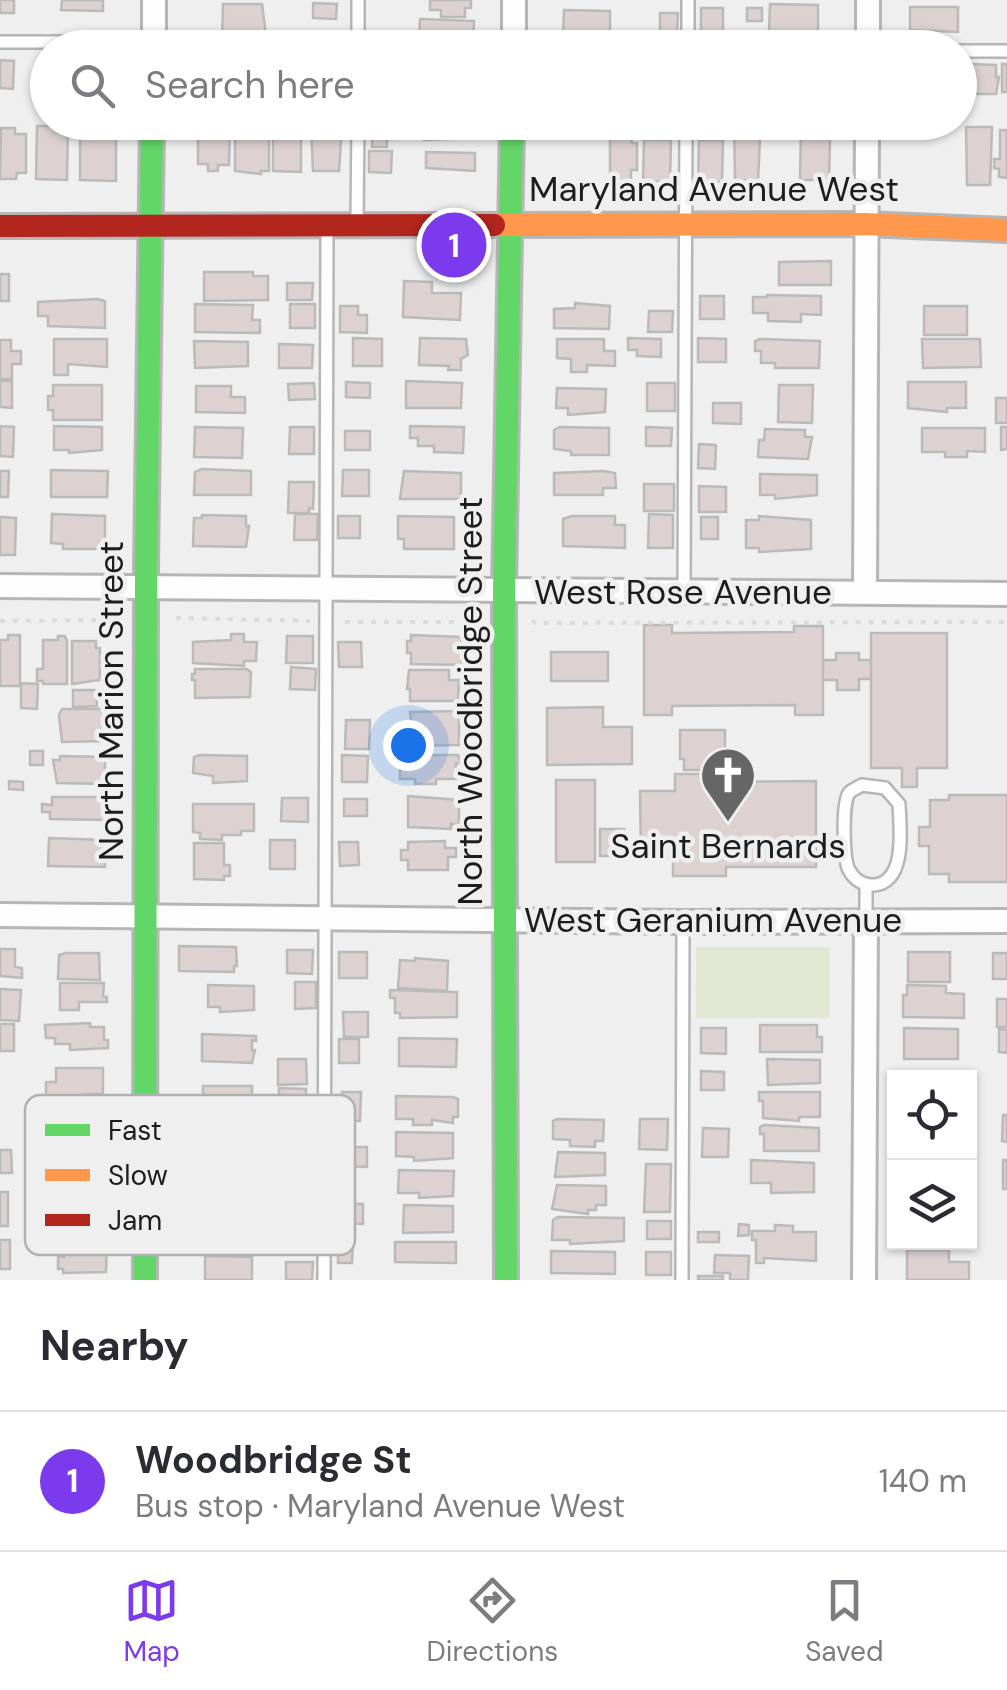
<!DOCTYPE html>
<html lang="en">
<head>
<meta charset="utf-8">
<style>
  body { margin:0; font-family:"DM Sans",sans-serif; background:#f2f2f3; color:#2b2b33 }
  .controls { position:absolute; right:30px; bottom:30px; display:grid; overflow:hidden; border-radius:0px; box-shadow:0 2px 8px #0004 }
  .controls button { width:90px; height:90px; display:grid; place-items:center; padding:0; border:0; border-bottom:2px solid #e1e1e2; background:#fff; color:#2b2b33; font:50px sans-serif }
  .you { position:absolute; left:408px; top:745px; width:35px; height:35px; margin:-25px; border:8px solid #fff; border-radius:50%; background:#1a73e8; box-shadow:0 0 0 15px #1a73e833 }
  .badge { display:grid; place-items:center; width:65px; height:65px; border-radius:50%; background:#7c3aed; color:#fff; font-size:32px; font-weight:700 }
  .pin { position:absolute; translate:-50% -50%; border:5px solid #fff; box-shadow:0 2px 10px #0006 }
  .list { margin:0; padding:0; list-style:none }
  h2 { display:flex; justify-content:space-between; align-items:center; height:130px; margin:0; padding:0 40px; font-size:42px }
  h2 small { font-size:32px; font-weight:400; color:#7c7c81 }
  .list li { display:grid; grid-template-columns:65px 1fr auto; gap:30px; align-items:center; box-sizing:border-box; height:140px; padding:0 40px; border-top:2px solid #e1e1e2 }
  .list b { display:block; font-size:38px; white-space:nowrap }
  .list p { margin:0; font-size:32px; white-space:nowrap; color:#7c7c81 }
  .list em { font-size:32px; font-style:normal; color:#7c7c81 }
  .icon { flex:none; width:55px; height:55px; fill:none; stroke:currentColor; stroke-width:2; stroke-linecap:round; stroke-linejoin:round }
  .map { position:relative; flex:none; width:1007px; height:1280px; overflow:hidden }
  .search { position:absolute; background:#fff; box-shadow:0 2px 8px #0004; left:30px; right:30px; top:30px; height:110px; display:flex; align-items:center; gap:25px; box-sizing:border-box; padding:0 35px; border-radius:55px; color:#7c7c81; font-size:38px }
  .sheet { height:270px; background:#fff }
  nav { display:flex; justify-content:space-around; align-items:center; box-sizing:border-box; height:140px; border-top:2px solid #e1e1e2; background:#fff; font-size:28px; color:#7c7c81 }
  nav a { display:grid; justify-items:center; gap:5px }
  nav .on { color:#7c3aed }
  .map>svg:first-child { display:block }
</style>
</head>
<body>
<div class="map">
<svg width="1007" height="1280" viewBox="0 0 1007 1280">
  <rect width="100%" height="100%" fill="#efeff0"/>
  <path fill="#e1e7d1" d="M696,947H830V1018H696Z"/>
  <path fill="#ddd1d1" stroke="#bababa" stroke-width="2.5" d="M0,0H14V13H0Z
    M62,0H103V11L61,10Z
    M430,0H471V8H465V17H441V10H430Z
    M313,3L337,4L336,19L313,18Z
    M223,4H262L266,35H251V39H222Z
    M770,4L818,5V32H769Z
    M910,7H958V32L910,30Z
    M701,8H723V32L701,31Z
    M747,8H762V21H747Z
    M564,10L610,11V32L563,38Z
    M660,13H678L677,38H660Z
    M420,19L474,21L473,48L419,44Z
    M337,41V48H310V42Z
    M43,59H48V90H42Z
    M0,60L14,61L13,89L0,88Z
    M970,64L996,65V77H999L996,94H969Z
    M1002,64H1007V92H1002Z
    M230,122L229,165H218V171H208V164H198V123Z
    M235,122L269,123V171H261V174L235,171Z
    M373,122H397L396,139H387V147H372Z
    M424,122H474L473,138L424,140Z
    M548,122H573V131H548Z
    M734,122H757L756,138H760L758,181L735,180Z
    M777,122H797V136H777Z
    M37,126H68L67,180L36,179Z
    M311,126H342L339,171H313Z
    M801,126H822V139H830L829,180H800Z
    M966,127H992L990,185H967Z
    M1,128H15V134H26V173H17L16,179H0Z
    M273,128H301V172L273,171Z
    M1000,130H1007V178L999,177V169L994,168V159H1000Z
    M80,135L116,136V181L80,180Z
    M610,137L631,138L632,143H637V170H631V183H610Z
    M644,139L671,140L670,182L643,181Z
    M699,140H723L722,182H698Z
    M369,151H392L391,173L369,172Z
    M426,152L475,153V171L426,168Z
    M831,261V285H779V262Z
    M204,272H253V276H268V300L204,301Z
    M0,274H9V301H0Z
    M404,281L432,282V293H461L460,320L403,317Z
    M287,283H313L312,300H287Z
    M767,295L821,296V315L801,314V322L768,321V313H753V297H767Z
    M700,296H724V319H700Z
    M97,299L105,301V328L48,326V316H38V302Z
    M575,303L610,306L609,329L554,328V309L575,308Z
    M195,304L253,305L252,320H260V333L195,332Z
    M290,304H315V328H290Z
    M340,306H358V315H367V333L340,332Z
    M924,306H967V335H924Z
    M649,311H673L672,332H648Z
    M353,338L382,339V366H353Z
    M420,338L466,339L468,355L461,359V370H448L449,366L419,365Z
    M628,338L661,339V357L637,356V350H628Z
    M698,338L726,339V362H698Z
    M54,339H107V367L68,364V375H54Z
    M557,339H604V351H615V366L587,365V372H571V359L557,358Z
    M760,339L820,341L819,368H775V363H761V351H755V341Z
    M922,339H980L981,367L923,368Z
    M0,340H11V351H21V364H12V379H0Z
    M194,341L248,342V366L195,368Z
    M279,344L313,345L312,368H279Z
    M0,381H12V408L0,407Z
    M406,381L462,383L461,408H406Z
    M346,382L370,383V398L346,397Z
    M908,382H966V408H947V412L908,408Z
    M314,383L315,399L289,400L288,384Z
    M647,383H675V411H647Z
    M53,385H102V420H53V410H48V396H53Z
    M779,385H813L812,423L778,422Z
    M196,386H231V397H245V413L196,412Z
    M557,388L606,389L605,412L568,415V408H556Z
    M996,398H1007V423H996Z
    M713,403H741V424L713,423Z
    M0,426L14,427L13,457L0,456Z
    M54,426L102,427V450L69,453V450H54Z
    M410,426L464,427L463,453L434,452V446H418V438H410Z
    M195,427L243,428L242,458L194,457Z
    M290,427H314V454H289Z
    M560,427L609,428V455H571V451L554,449V430Z
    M646,427L672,428L671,446H646Z
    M1001,427H1007V449L1001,450Z
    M922,428H985V452L967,451V457H945V452H922Z
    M765,429L805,430V437H812L808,459L758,457L759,440H764Z
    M345,431H370V450H345Z
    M699,444L716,445L715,469L698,468Z
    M202,469L251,471V495H194L195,472Z
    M51,470L108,471L107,497H51Z
    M343,470H369V496H342Z
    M0,471H9L8,497H0Z
    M404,471L461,473V499H400Z
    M604,471L615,473L616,488H603V495H554V473Z
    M760,474L817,475V495L775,499V495H760Z
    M289,482H314L313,509L309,508V513H288Z
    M644,484H674V511H644Z
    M699,486L726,487V512H699Z
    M52,514L105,516V545H98V549H63V544L51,543Z
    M295,514H318L317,540H294Z
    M649,514L673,515V548H648Z
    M202,515L246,516V526H249L246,547L193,546L194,518H202Z
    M338,516H360V538H338Z
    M398,516L454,517V549H404V539H398Z
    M572,516H615V525H625V548L563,546V519Z
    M759,516L811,520V549L759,552V548H746V520H759Z
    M0,517L16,518L15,555H0Z
    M701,517H718V539H701Z
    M644,625H672V633L794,632V626H823V715H795V705L672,706V715H644Z
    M871,633H947V768H917V787H902V768H871Z
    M231,634H244V642H257L256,661H244V666L193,663V642L231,640Z
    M8,635H20V686H0V640H8Z
    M411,635L461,637V665L411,664V653H407V641H411Z
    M58,636H65L67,641V684H43V681H37V669H43V640H58Z
    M287,636H313V663H286Z
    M72,641H96V648H100V680L72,684Z
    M338,642H361L362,667H339Z
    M551,652H608V681H551Z
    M836,653H859V660H871V679H859V690H837V680H823V660H836Z
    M291,667L316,669L315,690L290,689Z
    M195,669H247L251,672L250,697L195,698V680H192V674H195Z
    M409,670H449V680H459L458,701H410V689H407Z
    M21,683L38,684L37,709L21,708Z
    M73,690H96L97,706L73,707Z
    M603,707V727H632V764L547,765V708Z
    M62,709H106V741L62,742L59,715Z
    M459,711V745L414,746L410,712Z
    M346,720H370L369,749H345Z
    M680,730H725V759H720V770H684V759H680Z
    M30,751H43V765H30Z
    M200,755L247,756V781L213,783V776L193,773L194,757Z
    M342,755L368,756L367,782H342Z
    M400,755H458L461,763H456V779H436V784H415V779H400Z
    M60,756L105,757V784L57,783L53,760H60Z
    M675,774H727V782L816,781V867H726V876H673V858L641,859L640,791H675Z
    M556,780H595V862H556Z
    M9,781L23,782V790L9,789Z
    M949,795H1007V882H949V874H929V846H919V827H930V800H949Z
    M408,796L459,800V825L451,824V829L408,827Z
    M52,797H105V820L50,819V812H42V804L52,805Z
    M282,798H308V822L281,821Z
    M344,799H367V816H344Z
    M193,804H254V831H241V835H222V840L200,839V833L193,832Z
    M600,829H624V856H600Z
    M49,838L105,840V867L48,866Z
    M270,840H295V869H270Z
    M445,841V848H456V857H448V870H408V860H401V850H408V842Z
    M339,842H358L359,865L340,866Z
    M194,843H224V865H230V876H224V880L194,879Z
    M179,946L236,947L237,966H234V972L179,971Z
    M0,949H15V967L22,968V978L0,976Z
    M287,950H313L312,974L287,973Z
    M339,952H367V978H339Z
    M908,952H950V982H908Z
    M66,953H99L100,980L58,979L59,955Z
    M993,953H1007V979H993Z
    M415,958L448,961L447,991L398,988L400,960L415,961Z
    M295,982H316V1008L295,1009Z
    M60,983H104L103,997H107V1002H79V1010H60Z
    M208,985L254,986V1010L220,1012V1007H208Z
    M907,985L946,986V993L964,994V1018L903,1017V995H907Z
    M0,989L21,990L19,1021L0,1020Z
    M390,990L457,992V1017L400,1018V1013H395V998H390Z
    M997,999H1007V1027H997Z
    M343,1012H368V1037H344Z
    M90,1023V1027H104V1040H108V1048L70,1050V1044H55V1038H46L45,1025Z
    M0,1024H14V1051H0Z
    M760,1025H817V1037H822V1052H760Z
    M701,1028H726V1054L701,1053Z
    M904,1028L958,1029V1059H904Z
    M999,1029L1007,1030V1053L999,1052Z
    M202,1034L256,1036V1041L252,1040V1050H255L252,1063L202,1061Z
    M399,1038L457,1039L456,1067L399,1066Z
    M339,1039H359V1063H339Z
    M278,1059H306L307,1084L278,1085Z
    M767,1059L820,1060V1083L768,1085Z
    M56,1068H103V1094H85V1099H46V1082H56Z
    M701,1071L724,1072V1090H701Z
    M907,1073H960V1078H907Z
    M203,1086H252V1105H242V1111L203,1113Z
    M279,1088L306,1089V1112L279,1111Z
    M342,1092H361L360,1121H342Z
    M759,1092H820V1117H799V1121L763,1118V1101H759Z
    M396,1096L453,1097L458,1099V1117H453V1123L432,1120V1125H413V1119H396Z
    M1003,1115H1007V1142L1002,1141Z
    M557,1119L604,1120L603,1141H595V1147L570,1146V1140L553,1139V1121Z
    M640,1119H668L667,1150L639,1149Z
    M764,1125L819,1128V1151H764V1134H760V1127Z
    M703,1128L729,1129L728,1157H702Z
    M396,1132L453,1133V1158L414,1161V1157L396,1156Z
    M343,1147H367V1167L342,1166Z
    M0,1150H11L12,1173H0Z
    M558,1152L605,1153V1175L555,1177Z
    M751,1160L814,1163V1192L771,1193V1183H751Z
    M1003,1160H1007V1189H1003Z
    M646,1164H671L670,1212H644Z
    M399,1170L454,1171L453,1196L419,1198V1193H398Z
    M557,1185L606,1186V1205H596V1210H588V1214L552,1209Z
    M0,1192H8V1226H0Z
    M341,1203L363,1204V1224L340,1223Z
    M404,1205L453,1206V1232L403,1233Z
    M558,1217L624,1218V1241L570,1244V1240H552L553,1220Z
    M647,1221H671V1239H647Z
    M739,1224L749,1225V1235L738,1236Z
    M775,1225L793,1226V1232H816V1261L764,1258V1263H756V1240H752V1231H775Z
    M698,1232H719V1242H698Z
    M0,1240H10V1269H0Z
    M64,1241L107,1242L106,1272L63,1273V1269H58V1256L64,1257Z
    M338,1241L353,1242L352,1263H338Z
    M395,1242H456V1263L395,1262Z
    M907,1250H949V1262H969V1280H907Z
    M551,1251L615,1252V1274L551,1273Z
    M646,1252H671V1275H646Z
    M715,1255L749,1256L748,1280H730V1273H714Z
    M205,1256L252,1257V1280H205Z
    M286,1262H313L312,1280H286Z
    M698,1276H723V1280H698Z"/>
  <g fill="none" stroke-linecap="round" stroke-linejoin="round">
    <g stroke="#b6b6b7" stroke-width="16">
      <path id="lane" d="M0,42H154
        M358,48V0
        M688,48V0
        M960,51H1007
        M357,221L358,122
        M684,592L686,122
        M862,785L885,788L899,804C900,828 907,882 874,885C863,886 854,879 849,870C843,859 842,803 849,793C853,789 857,788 862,785Z
        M866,884V921
        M324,1280L327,229
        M682,1280L683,922"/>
    </g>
    <g stroke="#b6b6b7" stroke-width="28">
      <path id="street" d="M154,48V0
        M514,48V0
        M868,48V0
        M0,586L1007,594
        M865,593L867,122
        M0,915L683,922L1007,921
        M864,1280L866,921"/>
    </g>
    <g stroke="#b6b6b7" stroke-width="28">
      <path id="fast" d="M145,1280L146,568L152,122
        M506,1280L504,590L512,122"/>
    </g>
    <g stroke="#b6b6b7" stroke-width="28">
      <path id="slow" d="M494,225L865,224L1007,230"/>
    </g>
    <g stroke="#b6b6b7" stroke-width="28">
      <path id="jam" d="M0,226L494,225"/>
    </g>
    <path stroke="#dbdbdc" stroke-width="4" stroke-dasharray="5 8" stroke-linecap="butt" d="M176,618L310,621
      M532,620L535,623L1007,622
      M0,621L120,620
      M345,622H475"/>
    <use href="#lane" stroke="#fdfdfd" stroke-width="11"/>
    <use href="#street" stroke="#fdfdfd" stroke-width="22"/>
    <use href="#fast" stroke="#63d668" stroke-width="22"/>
    <use href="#slow" stroke="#ff974d" stroke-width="22"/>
    <use href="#jam" stroke="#b3261e" stroke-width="22"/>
  </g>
  <defs>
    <g id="church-pin" transform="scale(2.875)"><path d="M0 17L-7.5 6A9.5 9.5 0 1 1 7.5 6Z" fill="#666667" stroke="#efeff0"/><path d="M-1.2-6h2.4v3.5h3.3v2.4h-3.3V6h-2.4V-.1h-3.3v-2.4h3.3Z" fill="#fff"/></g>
  </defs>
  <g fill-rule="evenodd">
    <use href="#church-pin" x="728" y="775"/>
  </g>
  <g text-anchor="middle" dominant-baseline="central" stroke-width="9" stroke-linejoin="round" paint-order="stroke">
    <g font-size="35" fill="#1d1d1d" stroke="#efeff0">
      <text x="714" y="189">Maryland Avenue West</text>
      <text x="683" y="592">West Rose Avenue</text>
      <text transform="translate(111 701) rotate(-90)">North Marion Street</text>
      <text transform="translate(470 701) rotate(-90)">North Woodbridge Street</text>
      <text x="713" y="920">West Geranium Avenue</text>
    </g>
    <g font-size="35" fill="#1d1d1d" stroke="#efeff0">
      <text x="728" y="846">Saint Bernards</text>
    </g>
  </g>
  <rect x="25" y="1095" width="330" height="160" rx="15" fill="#efeff0" stroke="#b0b0b1" stroke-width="2.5"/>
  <rect x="45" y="1124" width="45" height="12" fill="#63d668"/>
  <rect x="45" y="1169" width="45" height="12" fill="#ff974d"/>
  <rect x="45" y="1214" width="45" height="12" fill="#b3261e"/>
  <g font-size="28" fill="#1d1d1d">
    <text x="108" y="1140">Fast</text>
    <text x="108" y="1185">Slow</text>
    <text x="108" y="1230">Jam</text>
  </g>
</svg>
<div class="controls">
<button><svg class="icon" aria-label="locate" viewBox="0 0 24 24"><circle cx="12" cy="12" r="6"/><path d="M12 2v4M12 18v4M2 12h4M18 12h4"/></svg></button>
<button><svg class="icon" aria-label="layers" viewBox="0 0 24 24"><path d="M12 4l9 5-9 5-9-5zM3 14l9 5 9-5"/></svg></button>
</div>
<div class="you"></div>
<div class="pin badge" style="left:454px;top:245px">1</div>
<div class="search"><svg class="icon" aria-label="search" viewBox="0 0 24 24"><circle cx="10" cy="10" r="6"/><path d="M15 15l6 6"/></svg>Search here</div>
</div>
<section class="sheet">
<h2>Nearby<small></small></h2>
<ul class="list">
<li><span class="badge">1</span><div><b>Woodbridge St</b><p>Bus stop · Maryland Avenue West</p></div><em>140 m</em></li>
</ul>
</section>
<nav>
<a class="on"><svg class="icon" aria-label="map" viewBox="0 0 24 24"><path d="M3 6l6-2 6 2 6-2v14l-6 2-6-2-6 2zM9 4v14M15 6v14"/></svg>Map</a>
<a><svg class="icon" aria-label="directions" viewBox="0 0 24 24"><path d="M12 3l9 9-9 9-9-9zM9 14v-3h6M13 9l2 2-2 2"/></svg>Directions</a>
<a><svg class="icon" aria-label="saved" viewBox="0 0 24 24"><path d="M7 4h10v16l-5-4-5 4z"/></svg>Saved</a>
</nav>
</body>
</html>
